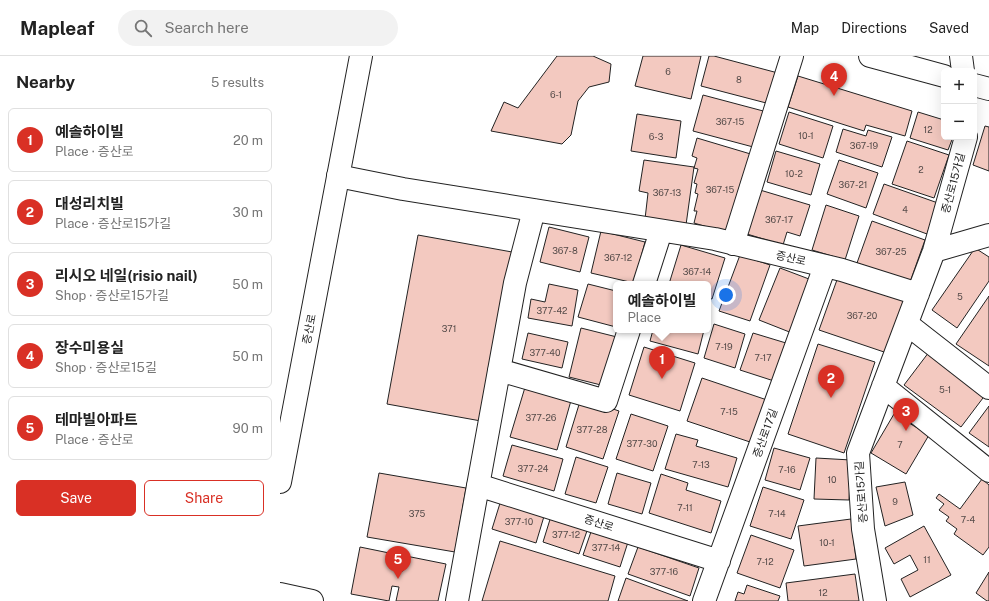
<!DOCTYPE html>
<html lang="en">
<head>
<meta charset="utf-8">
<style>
  body { margin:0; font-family:"Public Sans","Noto Sans KR",sans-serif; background:#f2f2f2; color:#222 }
  .controls { position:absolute; right:12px; top:12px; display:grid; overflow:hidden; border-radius:6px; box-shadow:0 4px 16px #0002 }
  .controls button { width:36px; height:36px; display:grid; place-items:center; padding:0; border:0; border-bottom:1px solid #e0e0e0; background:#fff; color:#222; font:20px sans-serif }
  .you { position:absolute; left:446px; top:239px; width:14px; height:14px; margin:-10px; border:3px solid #fff; border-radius:50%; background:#1a73e8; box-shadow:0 0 0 6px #1a73e833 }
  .badge { display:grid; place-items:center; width:26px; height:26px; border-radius:50%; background:#d93025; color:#fff; font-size:13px; font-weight:700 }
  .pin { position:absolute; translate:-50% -33px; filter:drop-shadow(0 1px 2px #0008) }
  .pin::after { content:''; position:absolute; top:21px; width:14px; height:12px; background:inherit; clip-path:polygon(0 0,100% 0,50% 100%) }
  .popup { position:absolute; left:333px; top:225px; width:98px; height:52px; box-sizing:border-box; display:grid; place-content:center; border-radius:6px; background:#fff; filter:drop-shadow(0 1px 3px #0005); font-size:13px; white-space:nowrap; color:#767676 }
  .popup b { font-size:15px; color:#222 }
  .popup::after { content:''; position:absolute; left:50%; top:100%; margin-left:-8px; border:8px solid transparent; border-top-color:#fff }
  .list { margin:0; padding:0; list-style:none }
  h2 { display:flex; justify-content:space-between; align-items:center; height:52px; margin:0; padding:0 16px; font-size:17px }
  h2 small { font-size:13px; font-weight:400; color:#767676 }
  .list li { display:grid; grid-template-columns:26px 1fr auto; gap:12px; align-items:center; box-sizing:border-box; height:64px; margin:0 8px 8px; padding:0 8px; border:1px solid #e0e0e0; border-radius:6px }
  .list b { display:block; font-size:15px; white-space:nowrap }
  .list p { margin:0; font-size:13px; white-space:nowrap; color:#767676 }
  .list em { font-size:13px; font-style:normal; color:#767676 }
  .actions { display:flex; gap:8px; padding:12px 16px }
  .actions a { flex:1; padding:9px 0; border:1px solid #d93025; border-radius:6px; text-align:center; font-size:14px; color:#d93025 }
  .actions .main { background:#d93025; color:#fff }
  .icon { flex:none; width:22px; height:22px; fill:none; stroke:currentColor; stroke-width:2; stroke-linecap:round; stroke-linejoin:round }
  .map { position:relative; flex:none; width:709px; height:545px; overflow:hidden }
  header { display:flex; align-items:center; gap:24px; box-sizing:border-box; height:56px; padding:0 20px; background:#fff; border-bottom:1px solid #e0e0e0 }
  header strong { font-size:19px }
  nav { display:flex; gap:22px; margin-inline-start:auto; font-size:14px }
  .search { width:280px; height:36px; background:#f2f2f2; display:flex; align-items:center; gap:10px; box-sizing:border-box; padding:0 14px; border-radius:22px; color:#767676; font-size:15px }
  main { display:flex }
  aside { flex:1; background:#fff }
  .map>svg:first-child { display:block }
</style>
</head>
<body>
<header>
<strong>Mapleaf</strong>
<div class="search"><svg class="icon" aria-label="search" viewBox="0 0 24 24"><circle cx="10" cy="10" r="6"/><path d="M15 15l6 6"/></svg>Search here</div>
<nav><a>Map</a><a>Directions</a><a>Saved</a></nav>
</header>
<main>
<aside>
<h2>Nearby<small>5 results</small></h2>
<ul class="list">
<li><span class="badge">1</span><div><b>예솔하이빌</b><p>Place · 증산로</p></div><em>20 m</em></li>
<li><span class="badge">2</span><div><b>대성리치빌</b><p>Place · 증산로15가길</p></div><em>30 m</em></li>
<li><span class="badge">3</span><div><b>리시오 네일(risio nail)</b><p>Shop · 증산로15가길</p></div><em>50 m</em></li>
<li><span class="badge">4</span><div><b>장수미용실</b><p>Shop · 증산로15길</p></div><em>50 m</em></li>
<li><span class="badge">5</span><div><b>테마빌아파트</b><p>Place · 증산로</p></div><em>90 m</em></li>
</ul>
<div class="actions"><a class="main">Save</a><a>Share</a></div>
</aside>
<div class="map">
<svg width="709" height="545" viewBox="0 0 709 545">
  <rect width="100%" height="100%" fill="#fff"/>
  <path fill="#f3c9c0" stroke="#222" d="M277,0H313L331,8L329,26L309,31L298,45L291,79L282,88L211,75L224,46L238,52Z
    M363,0H421L411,43L355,30Z
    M429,0H434L498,17L490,48L421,30Z
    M518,20L632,55L625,80L586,69L584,75L508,51Z
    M423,39L487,56L477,92L413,75Z
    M509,56L553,70L543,102L499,88Z
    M638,56L664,64V81H673L668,94L630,82Z
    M357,58L401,65L396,102L351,95Z
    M705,70L709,71V115L693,109Z
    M563,73L586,80L588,74L612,81L602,111L556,96Z
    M417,82L474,99L451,178L414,167L417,155H414L418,138L415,137L417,128L414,127L418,113L414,112L417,102L412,100Z
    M627,85L669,99L654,142L612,128Z
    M496,95L540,108L531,139L487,126Z
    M364,104L414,111L406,169L365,163L368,137L359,135Z
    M559,104L598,117L586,152L547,138Z
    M604,128L658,147L647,178L593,158Z
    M480,134L530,149L520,180L507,176L503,189L467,178Z
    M546,149L579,160L565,204L532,194Z
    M592,165L645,184L630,226L577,207Z
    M269,171L309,181L300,216L260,206Z
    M321,175L365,186L354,227L311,217Z
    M138,179L232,196L201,365L107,348Z
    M401,189L445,202L432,243L428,242V228H389Z
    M695,192L709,201V225L677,272L652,254Z
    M460,199L490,209L470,265L439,255Z
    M500,212L529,223L512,277L479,264Z
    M558,221L626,244L607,297L539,274Z
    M269,228L298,234L292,270L248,262L251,243L265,246Z
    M308,228L336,235V271L298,261Z
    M709,240V310L676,288Z
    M434,268L465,278L455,312L424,302Z
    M301,272L337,281L325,330L289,321Z
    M373,274H424L418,298L370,285Z
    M248,277L288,286L282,312L242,303Z
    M473,277L506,287L494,325L460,314Z
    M538,288L595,306L564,397L508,378Z
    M364,291L415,307L400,355L349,339Z
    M649,296L706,338L681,371L624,329Z
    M422,322L490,345L476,388L407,365Z
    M246,328L292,341L277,394L230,381Z
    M301,342L339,355L323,403L286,391Z
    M709,350V391L689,377Z
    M351,358L388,370L373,415L336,403Z
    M614,358L649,379L626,418L591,397Z
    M396,378L418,384L416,390L457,402L448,431L385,413Z
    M232,389L283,403L274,435L223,420Z
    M494,392L530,402L520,434L485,424Z
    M296,401L328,411L316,447L285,438Z
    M536,402L571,404L569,444L534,443Z
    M99,417L186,432L175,496L87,481Z
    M337,417L371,427L362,458L328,448Z
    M381,418L408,427L406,434L441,445L431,477L369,457Z
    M702,423L709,429V491L703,499L674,478L677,473L666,465L669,461L659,454L664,448L656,442L659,438L680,453Z
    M625,426L633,459L605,470L596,431Z
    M483,431L524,444L511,483L470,470Z
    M221,444L265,457L256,487L212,473Z
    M272,457L309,469L299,498L263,486Z
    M571,463L576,503L524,510L518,470Z
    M313,470L349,483L340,511L303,499Z
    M644,470L671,519L630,541L621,523L638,514L630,499L614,508L605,492Z
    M471,479L514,494L500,532L457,517Z
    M220,485L335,520L328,545H202Z
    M80,491L119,499L116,514L123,515L126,500L166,508L158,545H116L119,531L112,530L109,545L71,538Z
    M358,491L419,512L410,540L348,518Z
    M709,516V545H707L696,537Z
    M575,518L579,545H508L506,527Z
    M346,522L408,545H338Z
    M467,529L500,540L498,545H455L458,536L464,538Z"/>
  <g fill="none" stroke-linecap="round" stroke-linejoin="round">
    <g stroke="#222" stroke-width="24">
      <path id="street" d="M681,0L683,15
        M58,120L123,133L435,183L562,214L638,238
        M453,188L512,0
        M654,195L709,179
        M364,228L381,175
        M627,268L709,332
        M219,314L326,345L349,274
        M603,330L709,415
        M198,429L439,505
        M0,538L32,545
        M177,545L235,227L254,154
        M424,545L545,210
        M595,545L583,473L578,397L654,195L686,81"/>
    </g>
    <g stroke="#222" stroke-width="24">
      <path id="secondary" d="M590,0L664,20
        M694,29L709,33"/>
    </g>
    <g stroke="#222" stroke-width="24">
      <path id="primary" d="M0,426L81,0"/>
    </g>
    <use href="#street" stroke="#fff" stroke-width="22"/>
    <use href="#secondary" stroke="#fff" stroke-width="22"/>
    <use href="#primary" stroke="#fff" stroke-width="22"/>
  </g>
  <g text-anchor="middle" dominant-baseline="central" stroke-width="3" stroke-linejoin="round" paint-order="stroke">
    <g font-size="9" fill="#564c4a">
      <text x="388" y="15">6</text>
      <text x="459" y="23">8</text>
      <text x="276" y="38">6-1</text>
      <text x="450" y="65">367-15</text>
      <text x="648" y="73">12</text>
      <text x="526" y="79">10-1</text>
      <text x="376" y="80">6-3</text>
      <text x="584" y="89">367-19</text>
      <text x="641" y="113">2</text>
      <text x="514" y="117">10-2</text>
      <text x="573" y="128">367-21</text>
      <text x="440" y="133">367-15</text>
      <text x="387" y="136">367-13</text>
      <text x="625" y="153">4</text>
      <text x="499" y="163">367-17</text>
      <text x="285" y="194">367-8</text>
      <text x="611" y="195">367-25</text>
      <text x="338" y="201">367-12</text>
      <text x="417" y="215">367-14</text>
      <text x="680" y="240">5</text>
      <text x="272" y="254">377-42</text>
      <text x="582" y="259">367-20</text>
      <text x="169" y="272">371</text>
      <text x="444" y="290">7-19</text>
      <text x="265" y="296">377-40</text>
      <text x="483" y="301">7-17</text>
      <text x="665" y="333">5-1</text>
      <text x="449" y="355">7-15</text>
      <text x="261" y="361">377-26</text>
      <text x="312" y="373">377-28</text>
      <text x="362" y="387">377-30</text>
      <text x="620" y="388">7</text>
      <text x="421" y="408">7-13</text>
      <text x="253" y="412">377-24</text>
      <text x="507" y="413">7-16</text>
      <text x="552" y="423">10</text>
      <text x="615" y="445">9</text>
      <text x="405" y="451">7-11</text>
      <text x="137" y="457">375</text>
      <text x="497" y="457">7-14</text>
      <text x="688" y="463">7-4</text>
      <text x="239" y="465">377-10</text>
      <text x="286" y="478">377-12</text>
      <text x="547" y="486">10-1</text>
      <text x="326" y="491">377-14</text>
      <text x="647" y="503">11</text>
      <text x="485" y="505">7-12</text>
      <text x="384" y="515">377-16</text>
      <text x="543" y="536">12</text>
    </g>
    <g font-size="11" fill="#222" stroke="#fff">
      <text transform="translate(673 127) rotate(-75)">증산로15가길</text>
      <text transform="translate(511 202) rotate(13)">증산로</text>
      <text transform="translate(29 273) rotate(-79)">증산로</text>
      <text transform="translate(485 377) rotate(-70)">증산로17길</text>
      <text transform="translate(581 436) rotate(-94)">증산로15가길</text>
      <text transform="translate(319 467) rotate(18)">증산로</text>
    </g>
  </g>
</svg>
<div class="controls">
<button>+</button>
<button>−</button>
</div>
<div class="you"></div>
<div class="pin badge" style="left:382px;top:323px">1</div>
<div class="popup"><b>예솔하이빌</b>Place</div>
<div class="pin badge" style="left:551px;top:342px">2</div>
<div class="pin badge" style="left:626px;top:375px">3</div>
<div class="pin badge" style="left:554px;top:40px">4</div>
<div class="pin badge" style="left:118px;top:523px">5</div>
</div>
</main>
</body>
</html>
